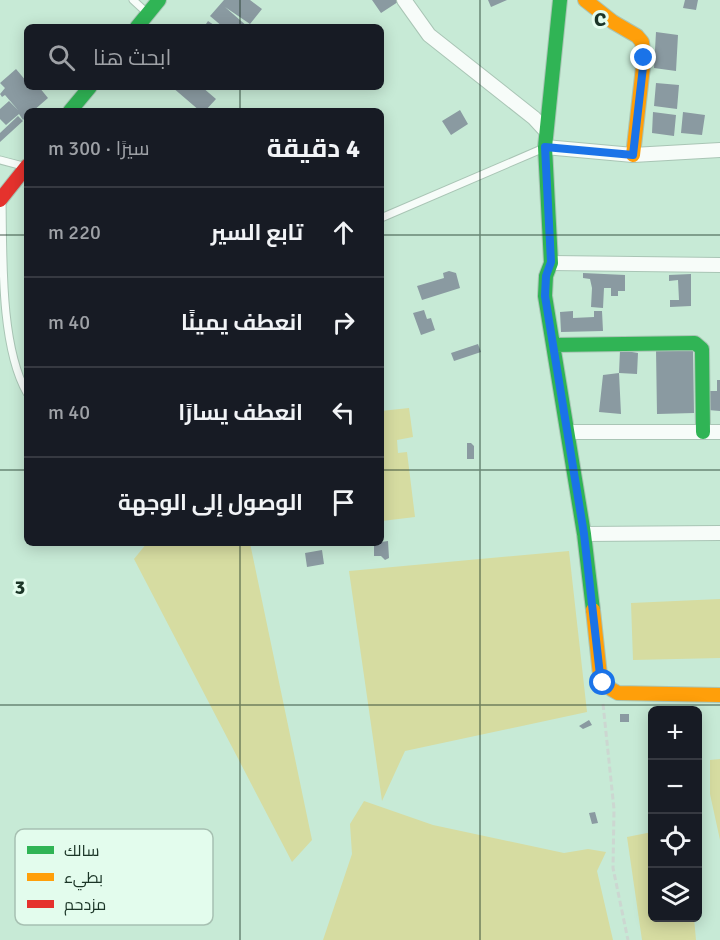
<!DOCTYPE html>
<html lang="ar">
<head>
<meta charset="utf-8">
<style>
  body { margin:0; font-family:Signika,Cairo,sans-serif; background:#242831; color:#f1f3f6; direction:rtl }
  .controls { position:absolute; right:18px; bottom:18px; display:grid; overflow:hidden; border-radius:9px; box-shadow:0 3px 15px #0003 }
  .controls button { width:54px; height:54px; display:grid; place-items:center; padding:0; border:0; border-bottom:2px solid #363941; background:#171b24; color:#f1f3f6; font:30px sans-serif }
  .stop { position:absolute; width:18px; height:18px; margin:-14px; border:4px solid #1a73e8; border-radius:50%; background:#fff }
  .stop.end { background:#1a73e8; border-color:#fff; box-shadow:0 2px 6px #0008 }
  .list { margin:0; padding:0; list-style:none }
  h2 { display:flex; justify-content:space-between; align-items:center; height:78px; margin:0; padding:0 24px; font-size:26px }
  h2 small { font-size:20px; font-weight:400; color:#9ea1a6 }
  .list li { display:grid; grid-template-columns:39px 1fr auto; gap:18px; align-items:center; box-sizing:border-box; height:90px; padding:0 24px; border-top:2px solid #363941 }
  .list b { display:block; font-size:22px; white-space:nowrap }
  .list em { font-size:20px; font-style:normal; color:#9ea1a6 }
  .icon { flex:none; width:33px; height:33px; fill:none; stroke:currentColor; stroke-width:2; stroke-linecap:round; stroke-linejoin:round }
  .map { position:relative; flex:none; width:720px; height:940px; overflow:hidden; direction:ltr }
  .search { position:absolute; background:#171b24; box-shadow:0 3px 15px #0003; left:24px; top:24px; width:360px; height:66px; display:flex; align-items:center; gap:15px; box-sizing:border-box; padding:0 21px; border-radius:9px; color:#9ea1a6; font-size:22px }
  .panel { position:absolute; background:#171b24; box-shadow:0 3px 15px #0003; left:24px; top:108px; width:360px; height:438px; border-radius:9px; direction:rtl }
  .map>svg:first-child { display:block }
</style>
</head>
<body>
<div class="map">
<svg width="720" height="940" viewBox="0 0 720 940">
  <rect width="100%" height="100%" fill="#c7ead6"/>
  <path fill="#d6dca1" d="M409,408L413,437L397,440L398,453L407,452L415,517L382,521L381,411Z
    M147,543H250L312,840L292,862L134,559Z
    M569,551L587,712L405,751L382,801L349,571Z
    M720,599V658L633,660L631,603Z
    M720,759V840L710,794V760Z
    M364,801L433,825L564,853L588,849L606,852L597,871L613,940H323L352,854L350,824Z
    M652,832V918H694L696,940H642L627,837Z"/>
  <path fill="#8a9aa1" d="M224,0H250L262,9L250,24L225,7L248,27H223L210,16Z
    M372,0H401L381,13Z
    M488,0H507L491,7Z
    M685,0H698L696,10L683,8Z
    M208,21L217,27H204Z
    M656,32L678,35L676,71L654,68Z
    M16,69L27,82V87H39L48,98L33,111H27V116L23,120L19,114L6,125L0,119V109L9,101L18,110L5,95L2,97L0,94L5,88L0,83Z
    M656,83L679,85L677,109L654,106Z
    M172,87H202L216,99L205,111H200Z
    M460,110L468,124L451,135L442,121Z
    M653,112L676,115L674,136L652,133Z
    M683,112L705,115L702,135L681,133Z
    M18,116L23,121L0,142V133Z
    M449,271L456,273L460,288L422,300L417,286L444,278L443,273Z
    M583,273L625,275V291H618V296H611V288H604L603,308L591,307L592,288L590,279L583,278Z
    M691,274V306L670,307V300H679L678,280L669,281V275Z
    M424,310L427,319L431,318L435,330L421,335L413,313Z
    M573,311V318L594,317V311H602L603,331L561,332L560,312Z
    M478,344L481,352L454,361L451,353Z
    M656,349H693L694,413L657,414Z
    M620,350L638,353L637,374L619,373L621,414L599,412L603,375L619,373Z
    M717,380H720V411L708,410V391H717Z
    M467,443H471L474,446V459H467Z
    M388,541L389,558L385,560L381,556H374V543Z
    M322,550L324,564L307,567L305,553Z
    M620,714H629V722H620Z
    M589,720L592,725L583,729L579,726Z
    M595,812L598,823L592,824L589,813Z"/>
  <g fill="none" stroke-linecap="round" stroke-linejoin="round">
    <g stroke="#a9c5b5" stroke-width="9">
      <path id="lane" d="M133,0L146,12
        M0,160L23,166
        M2,199C3,255 0,346 27,393
        M381,218L544,148"/>
    </g>
    <g stroke="#a9c5b5" stroke-width="16">
      <path id="street" d="M404,0L429,35L534,118L546,131
        M545,147L633,155L720,150
        M551,263L720,265
        M569,432H720
        M584,534L720,533"/>
    </g>
    <g stroke="#a9c5b5" stroke-width="16">
      <path id="fast" d="M560,0L545,147L551,263L546,276L545,296L584,534L593,610
        M137,27L159,0
        M70,111L90,87
        M553,345L695,343L702,349L703,432"/>
    </g>
    <g stroke="#a9c5b5" stroke-width="16">
      <path id="slow" d="M585,0L613,22L637,36L642,42L644,58L633,155
        M593,610L600,675C604,684 609,689 618,693L720,695"/>
    </g>
    <g stroke="#a9c5b5" stroke-width="16">
      <path id="jam" d="M0,200L27,166"/>
    </g>
    <path stroke="#ccd7d1" stroke-width="3" stroke-dasharray="6 3" stroke-linecap="butt" d="M603,704L614,809L613,868L628,940"/>
    <use href="#lane" stroke="#f7fcf9" stroke-width="7"/>
    <use href="#street" stroke="#f7fcf9" stroke-width="14"/>
    <use href="#fast" stroke="#30b455" stroke-width="14"/>
    <use href="#slow" stroke="#ff9f0a" stroke-width="14"/>
    <use href="#jam" stroke="#e5322d" stroke-width="14"/>
  </g>
  <g fill="none" stroke-linecap="round" stroke-linejoin="round">
    <path stroke="#1a73e8" stroke-width="8" d="M603,683L600,675L584,534L545,296L546,276L551,262L545,147L633,155L644,58"/>
  </g>
  <path fill="none" stroke="#1b3527" stroke-width="1.5" stroke-opacity="0.55" d="M240,0V27M480,0V940M240,87V111M0,235H27M381,235H720M0,470H27M381,470H720M240,543V940M0,705H720"/>
  <rect x="15" y="829" width="198" height="96" rx="9" fill="#e3fced" stroke="#a7c0b2" stroke-width="1.5"/>
  <rect x="27" y="846" width="27" height="8" fill="#30b455"/>
  <rect x="27" y="873" width="27" height="8" fill="#ff9f0a"/>
  <rect x="27" y="900" width="27" height="8" fill="#e5322d"/>
  <g font-size="16" fill="#1b3527">
    <text x="64" y="856">سالك</text>
    <text x="64" y="883">بطيء</text>
    <text x="64" y="910">مزدحم</text>
  </g>
  <g font-size="20" text-anchor="middle" font-weight="bold" fill="#1b3527" stroke="#e3fced" stroke-width="6" stroke-linejoin="round" paint-order="stroke">
    <text x="600" y="26">C</text>
    <text x="20" y="594">3</text>
  </g>
</svg>
<div class="controls">
<button>+</button>
<button>−</button>
<button><svg class="icon" aria-label="locate" viewBox="0 0 24 24"><circle cx="12" cy="12" r="6"/><path d="M12 2v4M12 18v4M2 12h4M18 12h4"/></svg></button>
<button><svg class="icon" aria-label="layers" viewBox="0 0 24 24"><path d="M12 4l9 5-9 5-9-5zM3 14l9 5 9-5"/></svg></button>
</div>
<div class="stop" style="left:603px;top:683px"></div>
<div class="stop end" style="left:644px;top:58px"></div>
<div class="search"><svg class="icon" aria-label="search" viewBox="0 0 24 24"><circle cx="10" cy="10" r="6"/><path d="M15 15l6 6"/></svg>ابحث هنا</div>
<section class="panel">
<h2>4 دقيقة<small>سيرًا · 300 m</small></h2>
<ul class="list">
<li><svg class="icon" aria-label="ahead" viewBox="0 0 24 24"><path d="M12 20V5M6 11l6-6 6 6"/></svg><div><b>تابع السير</b></div><em>220 m</em></li>
<li><svg class="icon" aria-label="right" viewBox="0 0 24 24"><path d="M7 20v-9h11M14 6l5 5-5 5"/></svg><div><b>انعطف يمينًا</b></div><em>40 m</em></li>
<li><svg class="icon" aria-label="left" viewBox="0 0 24 24"><path d="M17 20v-9H6M10 6l-5 5 5 5"/></svg><div><b>انعطف يسارًا</b></div><em>40 m</em></li>
<li><svg class="icon" aria-label="arrive" viewBox="0 0 24 24"><path d="M6 21V4h12l-3 4 3 4H6"/></svg><div><b>الوصول إلى الوجهة</b></div></li>
</ul>
</section>
</div>
</body>
</html>
